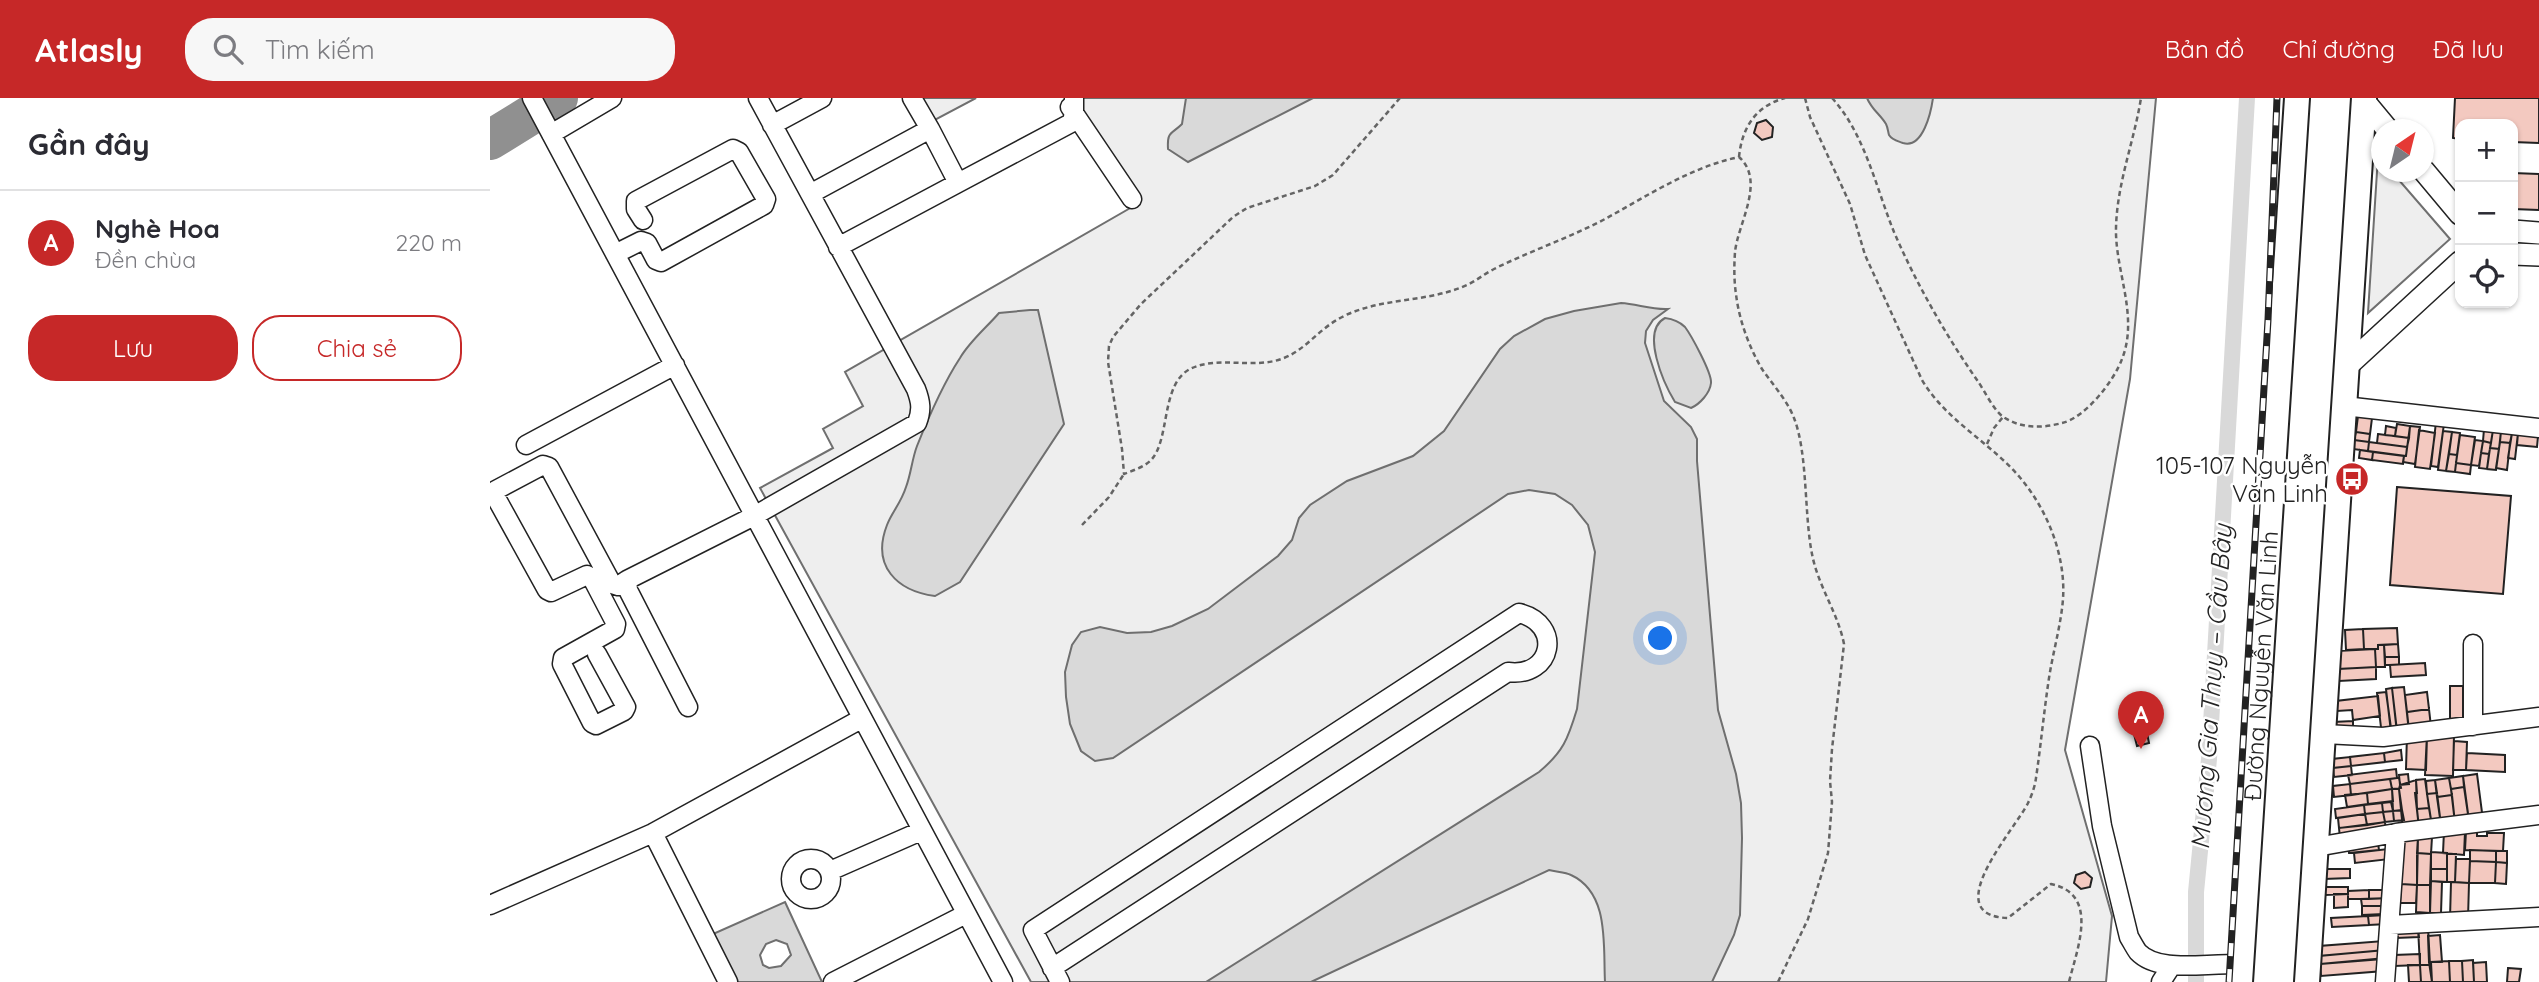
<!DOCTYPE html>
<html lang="vi">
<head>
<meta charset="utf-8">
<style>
  body { margin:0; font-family:Quicksand,sans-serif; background:#f7f7f7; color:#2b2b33 }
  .controls { position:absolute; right:21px; top:21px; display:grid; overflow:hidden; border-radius:14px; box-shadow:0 2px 5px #0004 }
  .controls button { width:63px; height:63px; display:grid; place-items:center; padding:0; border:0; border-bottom:2px solid #e1e1e2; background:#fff; color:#2b2b33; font:35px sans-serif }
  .compass { position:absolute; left:1881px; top:21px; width:63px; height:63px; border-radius:50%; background:#fff; box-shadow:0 2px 5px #0004; rotate:35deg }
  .you { position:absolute; left:1171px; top:541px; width:24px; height:24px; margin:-18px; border:5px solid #fff; border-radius:50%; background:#1a73e8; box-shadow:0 0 0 10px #1a73e833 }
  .badge { display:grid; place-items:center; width:46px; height:46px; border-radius:50%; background:#c62828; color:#fff; font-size:23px; font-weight:700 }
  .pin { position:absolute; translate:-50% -58px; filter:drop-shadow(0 2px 4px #0008) }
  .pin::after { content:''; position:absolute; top:37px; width:24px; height:21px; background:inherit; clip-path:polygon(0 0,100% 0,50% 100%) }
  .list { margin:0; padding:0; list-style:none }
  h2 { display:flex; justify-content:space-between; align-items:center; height:91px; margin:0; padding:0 28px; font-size:30px }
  h2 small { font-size:23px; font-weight:400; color:#7c7c81 }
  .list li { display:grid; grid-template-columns:46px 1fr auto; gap:21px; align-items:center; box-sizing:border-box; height:105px; padding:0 28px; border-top:2px solid #e1e1e2 }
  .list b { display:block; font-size:26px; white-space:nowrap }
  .list p { margin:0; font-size:23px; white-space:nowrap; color:#7c7c81 }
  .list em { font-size:23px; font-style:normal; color:#7c7c81 }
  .actions { display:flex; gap:14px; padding:21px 28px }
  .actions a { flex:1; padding:16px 0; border:2px solid #c62828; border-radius:28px; text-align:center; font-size:24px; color:#c62828 }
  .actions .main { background:#c62828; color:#fff }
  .icon { flex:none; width:38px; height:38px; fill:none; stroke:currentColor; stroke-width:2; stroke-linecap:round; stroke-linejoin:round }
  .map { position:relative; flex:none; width:2049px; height:884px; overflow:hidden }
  header { display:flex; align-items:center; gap:42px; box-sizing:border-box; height:98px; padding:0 35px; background:#c62828; color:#fff }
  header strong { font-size:33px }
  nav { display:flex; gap:38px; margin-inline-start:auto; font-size:24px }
  .search { width:490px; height:63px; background:#f7f7f7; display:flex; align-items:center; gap:18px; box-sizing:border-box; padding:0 24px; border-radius:28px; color:#7c7c81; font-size:26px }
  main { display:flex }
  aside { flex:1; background:#fff }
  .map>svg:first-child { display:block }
</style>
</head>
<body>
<header>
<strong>Atlasly</strong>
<div class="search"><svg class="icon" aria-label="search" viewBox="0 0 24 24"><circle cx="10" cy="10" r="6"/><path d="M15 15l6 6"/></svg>Tìm kiếm</div>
<nav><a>Bản đồ</a><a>Chỉ đường</a><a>Đã lưu</a></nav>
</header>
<main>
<aside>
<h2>Gần đây<small></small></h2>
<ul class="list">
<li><span class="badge">A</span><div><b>Nghè Hoa</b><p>Đền chùa</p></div><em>220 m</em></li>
</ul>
<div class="actions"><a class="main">Lưu</a><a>Chia sẻ</a></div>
</aside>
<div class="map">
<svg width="2049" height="884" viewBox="0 0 2049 884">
  <rect width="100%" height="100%" fill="#fff"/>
  <path fill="#eee" stroke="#6f6f6f" stroke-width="2" d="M428,0H486L441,24Z
    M590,0H1666L1640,281L1575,652L1622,818L1616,884H541L270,390L343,350L333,331L373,308L355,274L649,105L590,14Z
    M1888,58L1891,62L1892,74H1902L1960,141L1878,215Z"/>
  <path fill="#d9d9d9" stroke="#6f6f6f" stroke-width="2" fill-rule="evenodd" d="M696,0H823L698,64L678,51C677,33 681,37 692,26Z
    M1377,0H1443C1441,14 1433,51 1413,45C1408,43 1402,42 1399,37C1398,34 1398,30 1396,26C1390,16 1382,12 1377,0Z
    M1131,205C1147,206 1162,212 1178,211L1163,222L1156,233L1155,245L1174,303L1201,329L1207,341V363L1228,612L1246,676L1251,705L1252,740L1250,817L1244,837L1222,884H1115C1113,848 1120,795 1081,777C1075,774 1066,774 1059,772L821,884H716L1049,674C1073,654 1078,641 1087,611L1105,454L1098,427L1082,407L1065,396L1039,392L1018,396L623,660L605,663L591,653L580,626L576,599L575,574L582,547L591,534L610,529L637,535L661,534L682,528L718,511L788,458L802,442L809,420L820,407L857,383L923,358L954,333L1010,251L1024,238L1055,221L1084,213Z
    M540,212H548L574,326L470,484L445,498C407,493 381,468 397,427C402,414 411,405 416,389C421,376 422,361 427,348C439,318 453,286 470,260C480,243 496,230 509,215Z
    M1175,220C1183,221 1189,223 1195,229C1201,237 1222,275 1221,285C1220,295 1210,306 1201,310L1185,304C1174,286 1150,233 1175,220Z
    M295,804L332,884H245L223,836ZM286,842L297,846L301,857L291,868L279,870L273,867L270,857L276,846Z"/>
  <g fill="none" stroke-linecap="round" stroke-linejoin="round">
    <path stroke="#d9d9d9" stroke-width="16" d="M1706,884V794L1719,661L1757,0"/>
    <path stroke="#909090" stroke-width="40" d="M0,42L68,0"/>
  </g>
  <path fill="#f3c9c0" stroke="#222" stroke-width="2" d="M1965,0H2049V45L2023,44V26H1970V41L1963,40Z
    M1276,22L1283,29L1282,39L1272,42L1264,35L1267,25Z
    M2023,75L2049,76V112L2023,111Z
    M1868,318L1882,320L1880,336L1866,334Z
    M1946,324L1954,326L1948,369L1941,368Z
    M1907,326L1920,328L1919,340L1905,338Z
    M1896,328L1906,330L1905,338L1895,337Z
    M1920,328L1930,329L1925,366L1913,364L1914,358H1916Z
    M1994,331L2003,332L2001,345L1993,343Z
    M1929,332L1945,335L1940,371L1925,369Z
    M2003,332L2011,333L2009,351L2000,350Z
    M1953,333L1962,334L1956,373L1948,372Z
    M2011,333L2022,335L2020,345L2010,344Z
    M1866,334L1880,336L1879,344L1864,342Z
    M1962,334L1970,335L1967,357L1959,356Z
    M2022,335H2028L2025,361L2018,360Z
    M2028,335L2048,338L2047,349L2027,347Z
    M1888,336L1919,340L1917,349L1887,345Z
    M1970,337L1985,339L1981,367L1966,365Z
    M1864,342L1879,344L1878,353L1863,351Z
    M1985,342L1993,343L1989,368L1981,367Z
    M1993,343L2001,345L1999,356L1991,355Z
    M1879,344L1917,349L1916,358L1878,353Z
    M2010,344L2020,345L2017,372L2006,370Z
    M2000,350L2009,351L2006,372L1997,371Z
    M1870,352L1883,354L1882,362L1869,360Z
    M1883,354L1914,358L1913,366L1882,362Z
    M1991,355L1999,356L1997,371L1989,370Z
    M1959,356L1967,357L1965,374L1956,373Z
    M1966,365L1981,367L1980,376L1965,374Z
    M1907,389L2021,398L2013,496L1900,487Z
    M1907,530L1908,546L1888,547V551H1874L1873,531Z
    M1873,531L1874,551L1856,552L1855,532Z
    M1908,546L1909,559H1895L1894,547Z
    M1888,547H1894L1895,569H1886L1885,551H1888Z
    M1885,551L1886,569L1848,571L1847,553Z
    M1895,559H1909V567H1895Z
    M1935,565L1936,577L1901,579L1900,567Z
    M1886,569V581L1849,583L1848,571Z
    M1960,588H1973V624H1960Z
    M1914,589L1919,634L1907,635L1902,590Z
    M1902,590L1907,633L1901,634L1896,591Z
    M1896,594L1902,637L1892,638L1887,595Z
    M1937,594L1939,611L1917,614L1915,597Z
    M1888,598L1890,618L1863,622L1862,612L1847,613L1846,603Z
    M1939,611L1941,629L1919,632L1917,614Z
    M1863,623V633L1844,634L1843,624Z
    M1655,625L1659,645L1647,648L1642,628Z
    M1937,636L1964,637L1963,678L1935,677Z
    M1917,637L1937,638L1936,672L1916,671Z
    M1964,643L1977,644L1976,672H1963Z
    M1911,652L1912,662L1895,664L1894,655Z
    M1894,655L1895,664L1861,668L1860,659Z
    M1977,655L2015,657V674L1976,672Z
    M1860,659L1861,668L1843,670L1842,661Z
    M1861,668L1862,677L1844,679L1843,670Z
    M1906,671L1907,680L1860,686L1858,677Z
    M1918,676L1919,686L1910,687L1909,677Z
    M1987,676L1993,722L1979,723L1973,678Z
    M1973,678L1974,689L1961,691L1959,680Z
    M1907,680H1909L1911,690L1902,691L1900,681Z
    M1959,680L1962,697L1947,699L1945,682Z
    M1900,681L1902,691L1861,697L1860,686Z
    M1935,681L1939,710L1927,711L1926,682Z
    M1926,682L1927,695H1925L1929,730L1913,732L1909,691L1910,687Z
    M1945,682L1947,695L1937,696L1936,683Z
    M1860,686L1861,697L1844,699L1843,688Z
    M1974,689L1979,723L1965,725L1961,691Z
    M1902,691H1909L1912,712L1903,713Z
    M1902,691L1903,703L1878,706L1877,695Z
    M1877,695L1878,706L1857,709L1855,697Z
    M1947,695L1951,727L1942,728L1937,696Z
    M1962,697L1965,725L1951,727L1947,699Z
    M1901,704L1903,713L1893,714L1892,705Z
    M1892,705L1893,714L1875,716L1874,707Z
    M1874,707L1875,716L1846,720L1845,711Z
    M1939,710L1942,728L1929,730L1927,711Z
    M1912,712L1914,722L1904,723L1903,713Z
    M1903,713L1904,723L1895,724L1893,714Z
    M1893,714L1895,724L1877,727L1875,716Z
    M1875,716L1877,727L1849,730L1848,720Z
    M1895,724L1896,734L1850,740L1849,730Z
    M1954,733L1975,734L1974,757L1953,755Z
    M1976,733H1987V738H1997V735H2014L2013,753L1975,752Z
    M1912,738L1928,739L1927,787L1911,786Z
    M1928,739H1942L1941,756L1927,755Z
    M1888,745L1889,752L1859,755L1858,748Z
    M1898,751L1900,761L1865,765L1864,755Z
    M1980,752L2006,753V764L1980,763Z
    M2006,753H2017V765L2006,764Z
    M1941,754L1957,755V771H1941Z
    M1927,755L1941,756L1940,787H1927Z
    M1957,756H1966L1965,784H1957Z
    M1966,761H1980L1979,785L1965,784Z
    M1980,763L2006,764L2005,785H1979Z
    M2006,764L2017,765L2016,786L2005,785Z
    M1833,771H1860V780L1834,781Z
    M1941,771H1957V784L1941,783Z
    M1595,774L1602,780L1600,789L1591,791L1584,785L1586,777Z
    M1941,783L1952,784L1951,815H1940Z
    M1961,784L1979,785L1978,821L1960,820Z
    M1911,786L1927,787L1926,805H1910Z
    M1927,787H1940V815L1926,814Z
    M1834,789H1858V796L1835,797Z
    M1879,792V801H1858V793Z
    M1879,792H1900V800L1879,801Z
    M1844,796H1858V809L1844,810Z
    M1900,800V808H1872L1871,801Z
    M1872,808H1894V816L1872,817Z
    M1896,817L1897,826L1879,827L1878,818Z
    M1878,818L1879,827L1842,829L1841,820Z
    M1938,829L1940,867H1930L1928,830Z
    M1928,830L1929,839L1906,840L1905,831Z
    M1950,837L1952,864H1939L1938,838Z
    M1894,843L1895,852L1829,858V848Z
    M1895,852L1896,860L1830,866L1829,858Z
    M1930,856V867L1904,868V857Z
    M1893,861L1894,873L1831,878L1830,866Z
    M1983,862L1984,884H1973L1972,863Z
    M1959,863H1972L1973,884H1960Z
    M1959,863L1960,884H1942L1941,864Z
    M1939,864L1942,884H1931L1930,867H1940Z
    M1996,864L1997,884H1984L1983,865Z
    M1918,867H1930L1931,884H1919Z
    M2018,870L2031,871L2029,884H2017Z"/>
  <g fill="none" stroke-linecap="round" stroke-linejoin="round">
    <g stroke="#222" stroke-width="21">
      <path id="minor" d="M42,0L513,884
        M422,0L440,31
        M580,9L642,101
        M282,27L332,0
        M61,36L122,0
        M468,85L581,25L584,17V0
        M320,96L440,31L468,85L348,149
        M125,156L151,143L157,145L166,162L171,164L274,107L276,101L249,54L243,51L146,103V111L153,122
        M1854,308L2049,330
        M36,347L185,267
        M1983,546V628
        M107,556L136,609L134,613L106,627L102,625L72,566L73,560L125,531L126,526L102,480L97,477L61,494L57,492L4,396L6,392L53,367L59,369L122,486L128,488L137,482
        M198,609L138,492L137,482L264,418L427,325C432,312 431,304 426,291L268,0
        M1834,636L1893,639L2049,619
        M1600,648L1612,728L1639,839C1642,844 1645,850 1648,854C1670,877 1722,863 1751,867
        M163,735L238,884
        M1826,749L1906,735L2049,717
        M301 781a20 20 0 1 1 40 0a20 20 0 1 1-40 0Z
        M340,773L431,733
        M0,807L163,735L371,621
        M1900,827L2049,819
        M562,870L1018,574C1063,580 1073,526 1029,515L543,832L570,884
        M343,884L476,816
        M1671,884L1682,867
        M1895,884L1906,735"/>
    </g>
    <g stroke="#222" stroke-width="24">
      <path id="major" d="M1874,3L1898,32
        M1934,73L1970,116
        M2023,133L2049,135
        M2023,156L2049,157
        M1857,268L1970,164"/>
    </g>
    <g stroke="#222" stroke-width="28">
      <g id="highway">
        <path id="s1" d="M1750,884L1807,0"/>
        <path d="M1817,884L1874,0"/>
      </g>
    </g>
    <path stroke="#646464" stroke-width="2.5" stroke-dasharray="5 3.5" stroke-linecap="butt" d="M910,0L843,77L825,88L757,110L743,119L651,206L623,239L619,248L618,264L632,351L634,376C644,372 655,369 662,361C680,340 671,286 700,271C728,257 764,272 794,260C817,251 829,230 854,218C893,199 937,205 977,187C986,183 994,176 1004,171C1040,153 1079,140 1115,121C1157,98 1201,69 1249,59C1276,83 1248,125 1245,154C1244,168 1244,183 1246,196C1249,222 1259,249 1272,271C1283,287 1297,302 1304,320C1318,356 1314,416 1322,456C1328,488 1348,515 1354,546L1342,651L1340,683L1342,704L1338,755L1318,821L1288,884
      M1315,0L1320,19L1360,106L1375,157L1432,282C1455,321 1496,342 1526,375C1556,408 1576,456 1573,501C1571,527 1563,554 1559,580C1554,613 1551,646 1546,680C1545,688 1542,697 1538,705C1526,730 1446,818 1518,820L1561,786C1610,796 1587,851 1579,884
      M1342,0C1375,36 1386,90 1404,134C1426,185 1455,236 1487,282C1495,293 1504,314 1515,320C1533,331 1553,330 1572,325C1595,320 1624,283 1632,261C1649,218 1625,173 1626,130C1627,85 1644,44 1651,0
      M1249,59C1252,29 1266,8 1295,0
      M1497,346L1504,330L1513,319
      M592,427L619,399L634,376"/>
    <use href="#minor" stroke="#fff" stroke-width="18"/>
    <use href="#major" stroke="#fff" stroke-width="21"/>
    <use href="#highway" stroke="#fff" stroke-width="24"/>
    <g stroke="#222" stroke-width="7">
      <path id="rail" d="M1739,884L1778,222L1787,0"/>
    </g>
    <use href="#rail" stroke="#fff" stroke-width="4.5" stroke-dasharray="13" stroke-linecap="butt"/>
  </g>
  <defs>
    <g id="bus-disc" transform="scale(1.75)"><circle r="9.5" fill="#c62828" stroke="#fff"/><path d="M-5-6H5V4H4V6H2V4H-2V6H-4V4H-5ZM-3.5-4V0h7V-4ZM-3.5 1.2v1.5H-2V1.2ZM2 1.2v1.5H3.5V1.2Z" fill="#fff"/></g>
  </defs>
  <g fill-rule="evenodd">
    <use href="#bus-disc" x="1862" y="381"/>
  </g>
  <g text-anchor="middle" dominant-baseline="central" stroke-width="5" stroke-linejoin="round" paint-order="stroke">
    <g font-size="24" fill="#222" stroke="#fff" text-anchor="end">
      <text x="1838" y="367">105-107 Nguyễn<tspan x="1838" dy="28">Văn Linh</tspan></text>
    </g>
    <g font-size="24" fill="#222" stroke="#fff">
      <text stroke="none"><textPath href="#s1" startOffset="317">Đường Nguyễn Văn Linh</textPath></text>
    </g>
    <g font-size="26" font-style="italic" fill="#222" stroke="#fff">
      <text transform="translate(1721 589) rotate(-86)">Mương Gia Thụy – Cầu Bây</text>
    </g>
  </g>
</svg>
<div class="controls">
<button>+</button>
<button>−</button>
<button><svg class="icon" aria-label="locate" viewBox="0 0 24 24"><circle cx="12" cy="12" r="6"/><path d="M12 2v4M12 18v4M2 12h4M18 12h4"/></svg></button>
</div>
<svg class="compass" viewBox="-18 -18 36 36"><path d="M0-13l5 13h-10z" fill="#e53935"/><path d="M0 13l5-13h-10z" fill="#7c7c81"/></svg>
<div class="you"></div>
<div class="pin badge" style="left:1651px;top:651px">A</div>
</div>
</main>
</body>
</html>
